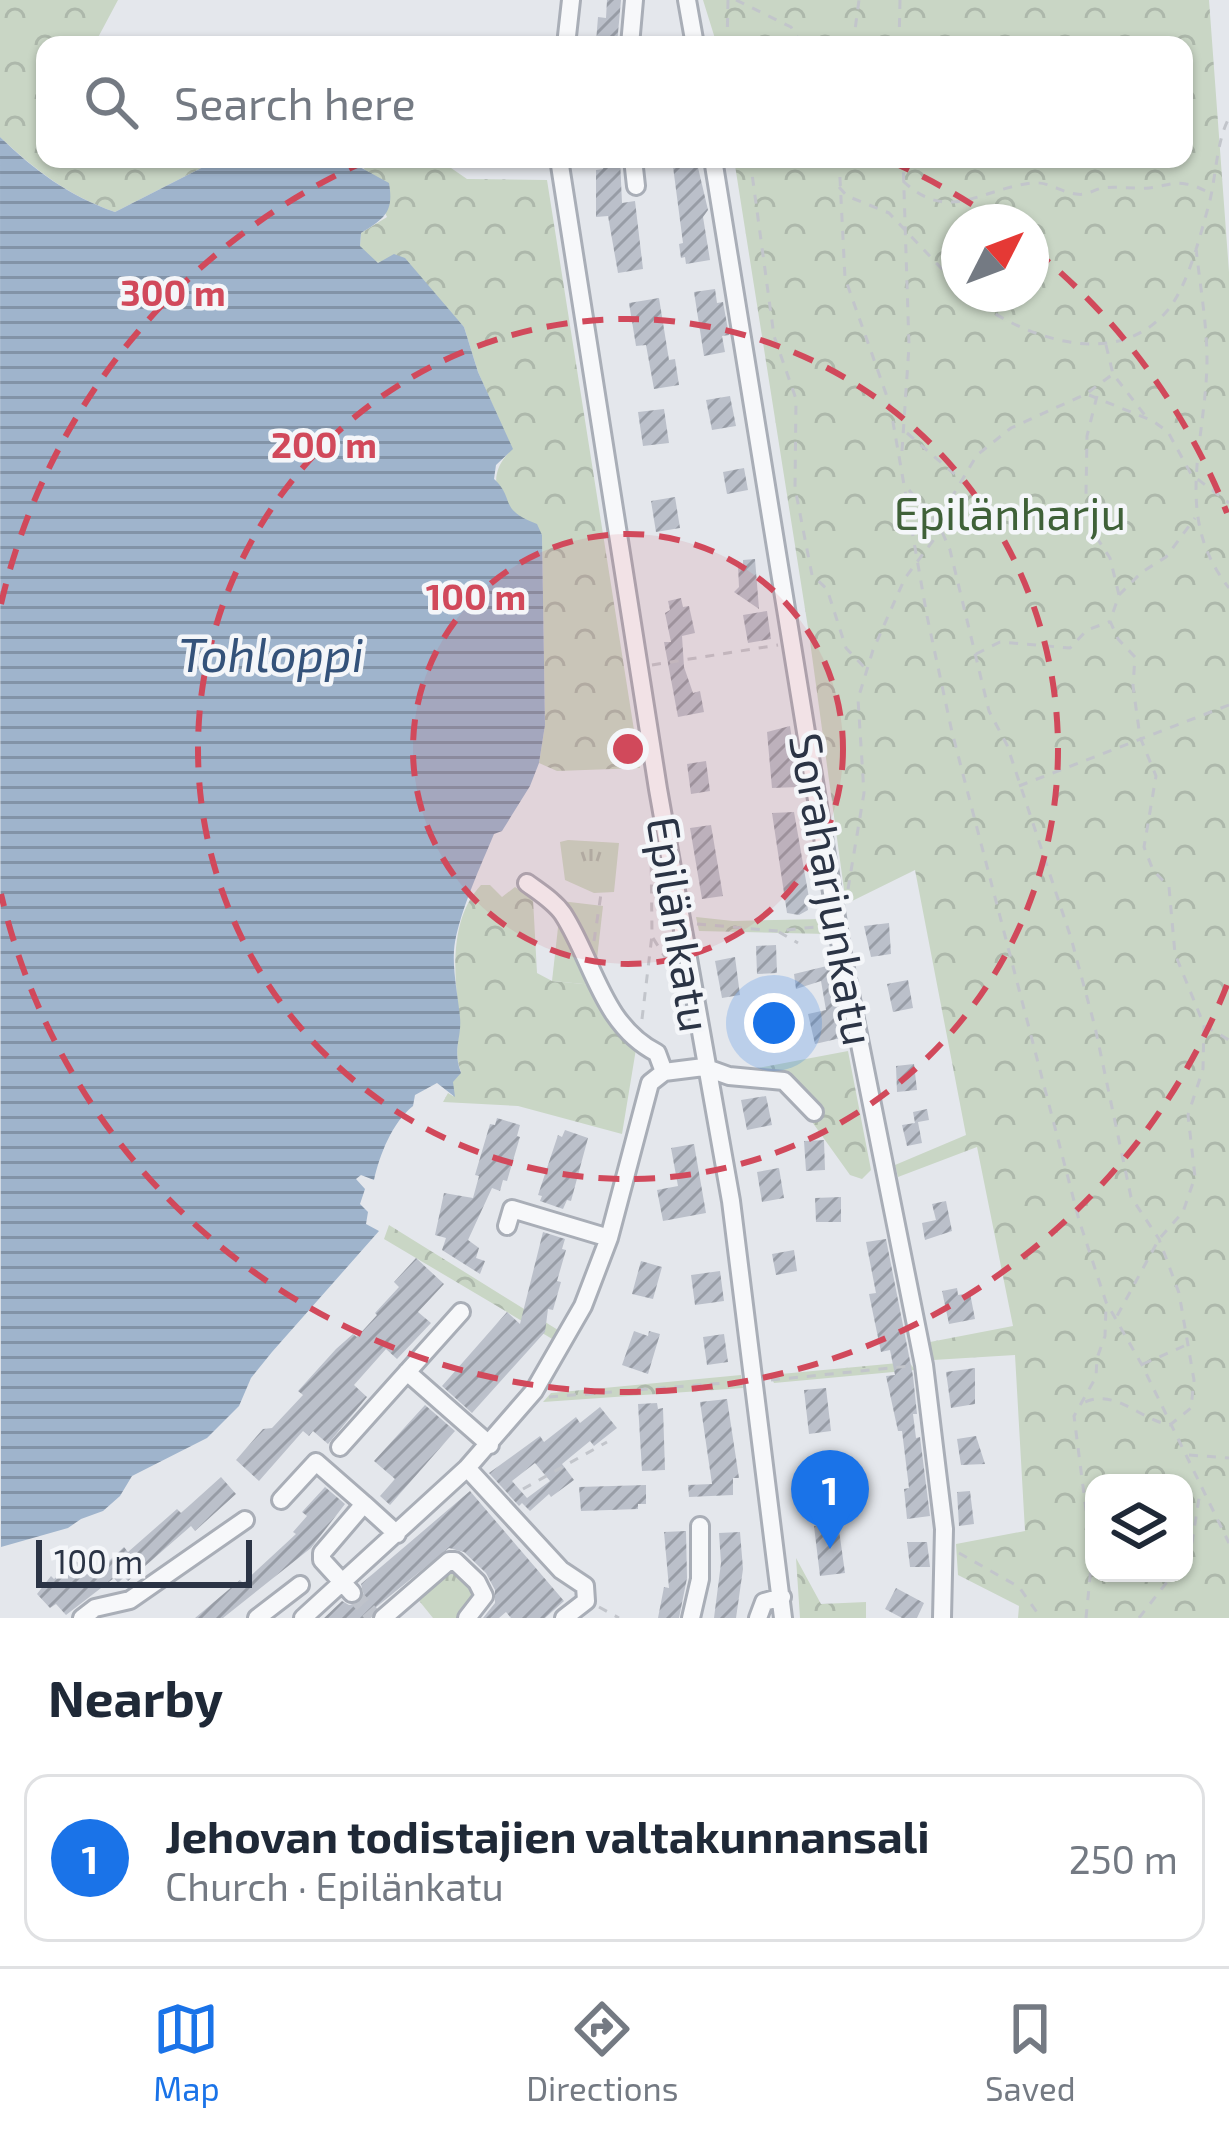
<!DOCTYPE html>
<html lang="en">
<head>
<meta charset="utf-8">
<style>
  body { margin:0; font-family:"Exo 2",sans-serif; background:#f6f6f7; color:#1f2937 }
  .controls { position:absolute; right:36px; bottom:36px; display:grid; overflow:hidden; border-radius:24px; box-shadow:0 3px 9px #0004 }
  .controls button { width:108px; height:108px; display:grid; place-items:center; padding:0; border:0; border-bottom:3px solid #e0e1e3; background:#fff; color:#1f2937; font:60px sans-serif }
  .compass { position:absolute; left:941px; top:204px; width:108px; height:108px; border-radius:50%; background:#fff; box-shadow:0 3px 9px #0004; rotate:48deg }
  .scale { position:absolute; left:36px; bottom:30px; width:216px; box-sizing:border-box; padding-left:12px; border:6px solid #2b3445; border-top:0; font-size:33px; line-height:42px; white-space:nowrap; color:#2b3445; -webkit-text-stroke:9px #f4f6f9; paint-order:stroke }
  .you { position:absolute; left:774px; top:1023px; width:42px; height:42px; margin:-30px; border:9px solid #fff; border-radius:50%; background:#1a73e8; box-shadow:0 0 0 18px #1a73e833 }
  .badge { display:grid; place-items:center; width:78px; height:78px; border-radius:50%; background:#1a73e8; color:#fff; font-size:39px; font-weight:700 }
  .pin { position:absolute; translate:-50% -99px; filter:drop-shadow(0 3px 6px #0008) }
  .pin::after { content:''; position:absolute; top:63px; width:42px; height:36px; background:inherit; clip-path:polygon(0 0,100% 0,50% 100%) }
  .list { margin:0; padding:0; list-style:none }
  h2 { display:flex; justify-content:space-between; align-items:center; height:156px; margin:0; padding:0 48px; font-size:51px }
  h2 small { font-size:39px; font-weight:400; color:#747a83 }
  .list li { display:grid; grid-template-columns:78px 1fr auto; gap:36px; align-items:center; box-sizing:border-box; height:168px; margin:0 24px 24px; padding:0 24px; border:3px solid #e0e1e3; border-radius:24px }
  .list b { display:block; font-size:45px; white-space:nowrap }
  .list p { margin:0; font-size:39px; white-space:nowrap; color:#747a83 }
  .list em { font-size:39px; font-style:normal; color:#747a83 }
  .icon { flex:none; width:66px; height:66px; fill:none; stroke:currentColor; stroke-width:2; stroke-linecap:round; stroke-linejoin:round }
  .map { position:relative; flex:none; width:1229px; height:1618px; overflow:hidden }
  .search { position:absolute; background:#fff; box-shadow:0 3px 9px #0004; left:36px; right:36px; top:36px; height:132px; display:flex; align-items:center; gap:30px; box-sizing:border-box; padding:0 42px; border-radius:24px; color:#747a83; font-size:45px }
  .sheet { height:348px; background:#fff }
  nav { display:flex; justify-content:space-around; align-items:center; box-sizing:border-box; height:168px; border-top:3px solid #e0e1e3; background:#fff; font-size:33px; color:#747a83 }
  nav a { display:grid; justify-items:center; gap:6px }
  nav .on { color:#1a73e8 }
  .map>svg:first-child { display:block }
</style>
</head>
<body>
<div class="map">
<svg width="1229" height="1618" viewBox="0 0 1229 1618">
  <defs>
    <pattern id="forest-crowns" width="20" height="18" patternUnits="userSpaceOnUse" patternTransform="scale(3)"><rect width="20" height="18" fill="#c9d6c5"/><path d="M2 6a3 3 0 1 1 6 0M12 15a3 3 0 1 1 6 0" fill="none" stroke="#adb8ab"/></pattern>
    <pattern id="park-tufts" width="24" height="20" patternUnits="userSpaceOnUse" patternTransform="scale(3)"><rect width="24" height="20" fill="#c9d6c5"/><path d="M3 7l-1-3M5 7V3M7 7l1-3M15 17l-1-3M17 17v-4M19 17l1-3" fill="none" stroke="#adb8ab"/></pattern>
    <pattern id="water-rules" width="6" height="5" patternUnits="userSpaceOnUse" patternTransform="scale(3)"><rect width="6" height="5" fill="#9fb4cc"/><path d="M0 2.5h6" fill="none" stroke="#8293a7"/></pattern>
    <pattern id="building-hatch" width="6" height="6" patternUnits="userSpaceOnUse" patternTransform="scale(3)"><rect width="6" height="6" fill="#bbc0ca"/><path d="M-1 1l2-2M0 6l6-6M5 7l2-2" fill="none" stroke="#989da6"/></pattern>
  </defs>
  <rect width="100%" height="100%" fill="#e4e7ec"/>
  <path fill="url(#forest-crowns)" fill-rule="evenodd" d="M0,0H118L94,45H45V159H219L115,212C69,196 35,170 0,137Z
    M703,0H1209L1229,272V1618H1018L1019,1606L958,1575L956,1544L1025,1531L1015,1355L933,1360L930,1342L1013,1326L977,1147L898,1177L895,1165L966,1135L915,870L846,904L809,634L734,159H1184V45H717ZM959,222H1031V294H959ZM1094,1483H1184V1573H1094Z
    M345,159H438L467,179L547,180L640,768L557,771L539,763L545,725L542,535C508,512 476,485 512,449L478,372L464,327L435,295L368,257L360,246L361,233L387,217L363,166Z
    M481,885H490L502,897L515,887L533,899L537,973L552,981L594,985L636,1049L622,1134L518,1106L443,1102L448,1093L453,1096V1081L461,1072C452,1049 462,1036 459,1015C454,974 449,919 481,885Z
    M696,917L733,921L824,919L827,934L699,931Z
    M848,1051L871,1170L862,1179L850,1175L785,1084L726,1074Z
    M389,1225L558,1330L554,1340L384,1239Z
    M909,1362L915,1370L774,1383L770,1375Z
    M741,1375L743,1388L543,1402L551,1393Z
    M796,1558L821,1604L866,1602V1618H800Z"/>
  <path fill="url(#park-tufts)" d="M568,840L619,843L614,892L594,893L565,880L560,842Z
    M451,1567L460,1568L476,1595L456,1618H433L416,1597Z"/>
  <path fill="#c9d6c5" d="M561,901L603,906L594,985L552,981Z"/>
  <path fill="url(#water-rules)" d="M0,137C34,170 69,196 115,212L219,159H345L389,183C394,212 385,218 361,233L360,246L378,263L394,254L405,258L464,327L478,372L513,449L496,465L494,479C516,499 497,509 537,524L542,535L545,725L539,763L530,786L502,831L494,834C481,865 461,909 455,942C451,965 458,995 460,1017C462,1039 452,1048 461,1073L453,1082L455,1097L437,1083L415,1095L413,1106C392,1123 380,1154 374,1180L361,1175L356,1179L365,1189L360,1204L368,1212L366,1224L379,1231L272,1352L251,1378L239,1406L207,1438L132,1476L120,1496L103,1511L81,1519L68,1528L1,1547Z"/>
  <path fill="url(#building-hatch)" fill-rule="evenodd" d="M607,0H621L617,44L596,42L598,17L606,18Z
    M602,159H620L622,203L635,201L643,269L618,273L608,216L596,217V170L603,169Z
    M672,159H696L708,210L703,217L710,260L686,264L685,257L681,258L679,244L683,243Z
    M715,289L717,303L723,302L729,335L722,336L725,352L704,356L694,292Z
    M659,298L669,360L675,359L679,385L654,389L646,345L636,346L629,303Z
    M730,396L736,426L712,430L706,400Z
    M664,409L669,443L643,446L638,412Z
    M744,468L748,490L727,494L723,472Z
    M675,497L680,528L656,532L651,501Z
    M755,559L759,609L734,592L739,587L738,566L743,565V560Z
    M681,598L683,607L689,606L695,633L682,636L684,667L693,693L700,691L704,712L678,717L664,642H671L665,613L670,610L668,601Z
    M767,611L771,639L748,643L743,615Z
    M790,726L799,787L772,788L767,732Z
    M706,761L710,791L691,794L687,764Z
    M794,812L809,898L806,897L808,910L799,915L787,913L772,813Z
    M711,825L723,896L702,899L690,828Z
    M889,923L891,954L871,957L864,926Z
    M776,945L777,973L757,974L756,946Z
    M735,957L740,995L722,998L715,961Z
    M831,965L845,1037L815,1044L808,1014L826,1010L821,981L796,989L794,974Z
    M908,980L913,1008L893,1012L887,984Z
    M914,1064L917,1090L897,1092L896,1066Z
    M766,1096L772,1125L747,1130L741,1100Z
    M927,1109L929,1120L918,1122L922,1143L907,1146L902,1125L915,1123L913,1112Z
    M497,1118L520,1125L517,1136L520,1137L507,1181L503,1180L500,1191L492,1188L468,1240L479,1248L476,1258L485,1261L480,1274L442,1250L446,1238L435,1235L444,1193L473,1198L479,1176L475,1175L490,1124L495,1125Z
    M565,1130L588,1138L571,1201L567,1200L563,1209L540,1201L542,1196L538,1195L558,1135L562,1137Z
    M824,1140L825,1170L806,1171L804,1141Z
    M694,1144L706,1213L663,1221L657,1190L678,1186L671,1148Z
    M779,1168L784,1198L762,1202L757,1172Z
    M841,1197V1222H816L815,1198Z
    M946,1201L952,1231L925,1240L922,1223L936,1220L932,1204Z
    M543,1232L565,1239L562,1249L566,1250L557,1281L561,1282L553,1310L548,1309L545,1332L472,1413L442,1386L507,1312L520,1324Z
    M886,1239L913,1376L917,1414H913L916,1438L920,1437L930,1516L907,1519L904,1489L909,1488L902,1431H898L886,1376L895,1375L890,1350L881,1352L869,1294L876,1293L866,1242Z
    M794,1250L797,1271L776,1275L772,1254Z
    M416,1258L444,1284L418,1312L431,1323L397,1359L386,1349L354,1385L367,1397L328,1444L313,1431L309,1436L303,1431L259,1481L236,1460L263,1429L272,1428L303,1395L298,1391L336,1349L353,1334L357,1337L377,1315L375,1313L399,1287L394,1282Z
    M641,1261L662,1267L653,1299L632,1294Z
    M720,1271L724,1301L695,1305L691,1275Z
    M957,1288L958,1295L970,1293L975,1319L949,1324L942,1291Z
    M634,1331L648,1336L649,1331L660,1334L648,1374L622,1365Z
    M724,1334L728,1362L707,1365L703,1337Z
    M975,1368V1404L951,1408L946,1372Z
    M826,1388L831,1431L809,1434L804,1390Z
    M727,1399L739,1478H733V1495L689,1497L688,1485L712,1484L700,1402Z
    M657,1403L658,1409L663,1408L665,1470L642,1471L638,1404Z
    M425,1405L455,1431L390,1505L380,1496L395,1479L374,1461Z
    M600,1407L617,1428L594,1446L590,1441L562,1464L574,1480L551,1497L549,1494L530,1511L522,1503L519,1506L489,1473L540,1436L544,1442L576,1417L580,1423ZM535,1463L550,1481L527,1498L512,1481Z
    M976,1436L985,1464L961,1465L957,1439Z
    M831,1458L836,1496L812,1499L807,1461Z
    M221,1477L236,1494L195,1531L191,1526L128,1581L124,1577L118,1583L114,1578L66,1615L56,1604L50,1608L37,1594L51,1576L54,1579L76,1561L78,1563L83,1559L96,1573L124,1547L128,1552L177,1509L181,1513Z
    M646,1485V1504H638V1509L581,1511L579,1487Z
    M325,1487L345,1504L311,1548L223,1618H195L240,1580L243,1583L296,1534L293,1532L307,1516L302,1512Z
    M470,1491L564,1601L545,1618H511L506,1612L499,1618H483L495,1603V1590L486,1573L464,1552L449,1548L375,1608L370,1618H324L342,1601L349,1605L360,1603L364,1596L361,1584Z
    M970,1491L974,1524L959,1526L957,1492Z
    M838,1523L845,1573L820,1576L814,1526Z
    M686,1531L687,1578L679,1618H658L664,1587L669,1588L664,1532Z
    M740,1532L743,1569L736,1618H714L721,1563L719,1533Z
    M907,1542H927L930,1567H910Z
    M896,1588L924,1603L917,1618H902L885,1609Z"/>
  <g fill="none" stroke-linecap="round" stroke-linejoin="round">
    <path stroke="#bfc3cb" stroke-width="16" stroke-dasharray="16 8" stroke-linecap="butt" d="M352,1593L373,1616"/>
    <g stroke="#a9aeb7" stroke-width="22">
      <path id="minor" d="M687,0L695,45
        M566,45L571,0
        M630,45L634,0
        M559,159L658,789L731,1201L783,1618
        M633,159L636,186
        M713,159L842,954L924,1365L944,1529L942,1618
        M527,883C539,892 554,901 563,914C594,962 602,1025 657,1053L664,1072
        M507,1226L512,1209L609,1238
        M407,1372L490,1445
        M340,1447L461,1312
        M467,1468L561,1570L585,1586L586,1601L564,1618
        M281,1500L316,1462L364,1504
        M352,1593L322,1560V1553L364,1504L397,1534
        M82,1618L95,1608L130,1600L245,1520
        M257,1618L300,1585
        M303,1618L467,1468L534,1391L583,1306L609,1238L650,1083L664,1072L704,1067L729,1076L784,1081L814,1112
        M383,1618L449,1561H455L477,1582L484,1596L467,1618
        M691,1618L700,1579V1526
        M758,1618L764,1602L782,1597"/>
    </g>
    <path stroke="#c2c5cb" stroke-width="3" stroke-dasharray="9 9" stroke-linecap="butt" d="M736,0L791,27L802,45
      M727,45L728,0
      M853,45L859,0
      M899,45L900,0
      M750,159L774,336L796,399L795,488L812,575L827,589L846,648L867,670
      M839,159L845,278L890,405L927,616L952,732L1079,1220L1106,1302L1142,1365L1229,1543
      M903,181C948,224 980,189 1032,183C1048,181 1060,192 1076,194C1087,196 1093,190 1102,188C1117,186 1134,189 1149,188C1162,187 1173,181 1186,184C1195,185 1203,190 1212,194
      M839,187L847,196L889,213L959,287
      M1196,248C1200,285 1207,324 1207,361C1206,444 1172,516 1229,588
      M966,294C1019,336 1114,373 1167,311C1188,286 1199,239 1208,208C1216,181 1216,141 1229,118
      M1106,345L1113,374L1147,418
      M1089,395L1153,421L1168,432L1191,474L1229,503
      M1097,396L1087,436L1086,494L1095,515L1097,538L1110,558L1119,595L1110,621L1118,639L1135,657L1133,686L1140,737L1156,776L1144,847L1153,870L1169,887L1175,954L1204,1025L1203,1069L1188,1115L1195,1177L1183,1212L1159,1239L1117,1316
      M907,433L959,478
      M902,451L909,346L903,159
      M909,490L939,525L950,550L989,711L1007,745L1071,938L1095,1027L1131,1197L1159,1239L1179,1293L1194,1380L1191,1408L1170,1425C1138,1419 1114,1386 1081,1404
      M1119,595L1142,572L1166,557L1195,518
      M976,654L1000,642L1070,648L1087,630L1109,622
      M652,665L778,645
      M1019,786L1229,705
      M848,889L864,793L858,699L873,650L905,578L935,538L950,500L977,455L1011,428L1086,394L1113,374
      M697,924L778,931L824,926
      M779,932L798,943
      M653,938L673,970
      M594,941L601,894
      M642,1019L652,935L651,843
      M1205,1026L1229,1040
      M1143,1364L1184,1346
      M771,1380L910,1366
      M549,1397L737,1382
      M1189,1455L1229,1458
      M523,1489L607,1442
      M959,1553L1019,1587L1041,1618
      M1184,1559L1191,1549L1200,1492
      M599,1607L619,1618
      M1086,1618L1092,1557L1074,1416L1096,1377L1097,1358L1105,1336L1106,1305
      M1139,1618L1174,1573"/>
    <use href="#minor" stroke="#f7f8fa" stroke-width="16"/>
  </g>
  <circle cx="628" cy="749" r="215" fill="#d1495b" fill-opacity=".12"/>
  <g fill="none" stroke="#d1495b" stroke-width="6" stroke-dasharray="21 15">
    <circle cx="628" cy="749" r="215"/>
    <circle cx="628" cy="749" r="430"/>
    <path d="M1227 985A644 644 0 0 1 1 894M1 604A644 644 0 0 1 366 161M890 161A644 644 0 0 1 997 221M1033 249A644 644 0 0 1 1227 513"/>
  </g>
  <g text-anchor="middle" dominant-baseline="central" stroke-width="9" stroke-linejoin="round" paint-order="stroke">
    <g font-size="45" fill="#3f6138" stroke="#f4f6f9">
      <text x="1010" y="512">Epilänharju</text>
    </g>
    <g font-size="45" fill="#2b3445" stroke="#f4f6f9">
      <text transform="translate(834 889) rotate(80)">Soraharjunkatu</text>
      <text transform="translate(681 924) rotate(81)">Epilänkatu</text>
    </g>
    <g font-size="48" font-style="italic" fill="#34527a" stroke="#f4f6f9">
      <text x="271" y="653">Tohloppi</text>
    </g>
  </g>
  <circle cx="628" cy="749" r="18" fill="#d1495b" stroke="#f4f6f9" stroke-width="6"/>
  <g font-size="36" text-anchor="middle" font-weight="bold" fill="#d1495b" stroke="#f4f6f9" stroke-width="9" stroke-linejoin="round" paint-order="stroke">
    <text x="173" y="306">300 m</text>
    <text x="324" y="458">200 m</text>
    <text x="476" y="610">100 m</text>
  </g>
</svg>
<div class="controls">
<button><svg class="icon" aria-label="layers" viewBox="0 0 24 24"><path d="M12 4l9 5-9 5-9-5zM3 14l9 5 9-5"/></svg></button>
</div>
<svg class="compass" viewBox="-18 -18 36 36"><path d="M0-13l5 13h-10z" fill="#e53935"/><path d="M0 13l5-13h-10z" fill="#747a83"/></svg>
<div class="scale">100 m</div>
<div class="you"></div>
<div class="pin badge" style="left:830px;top:1549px">1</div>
<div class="search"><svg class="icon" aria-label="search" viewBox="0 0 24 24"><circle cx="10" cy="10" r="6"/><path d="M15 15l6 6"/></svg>Search here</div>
</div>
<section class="sheet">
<h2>Nearby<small></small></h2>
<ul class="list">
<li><span class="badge">1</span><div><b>Jehovan todistajien valtakunnansali</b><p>Church · Epilänkatu</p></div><em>250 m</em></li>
</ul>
</section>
<nav>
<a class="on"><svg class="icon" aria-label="map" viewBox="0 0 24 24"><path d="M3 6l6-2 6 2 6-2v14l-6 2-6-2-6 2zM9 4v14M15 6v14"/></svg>Map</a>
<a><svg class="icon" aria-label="directions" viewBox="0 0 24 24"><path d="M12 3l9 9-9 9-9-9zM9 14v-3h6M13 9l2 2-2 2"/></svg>Directions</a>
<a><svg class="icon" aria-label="saved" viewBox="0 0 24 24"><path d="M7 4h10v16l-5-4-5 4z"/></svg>Saved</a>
</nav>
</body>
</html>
